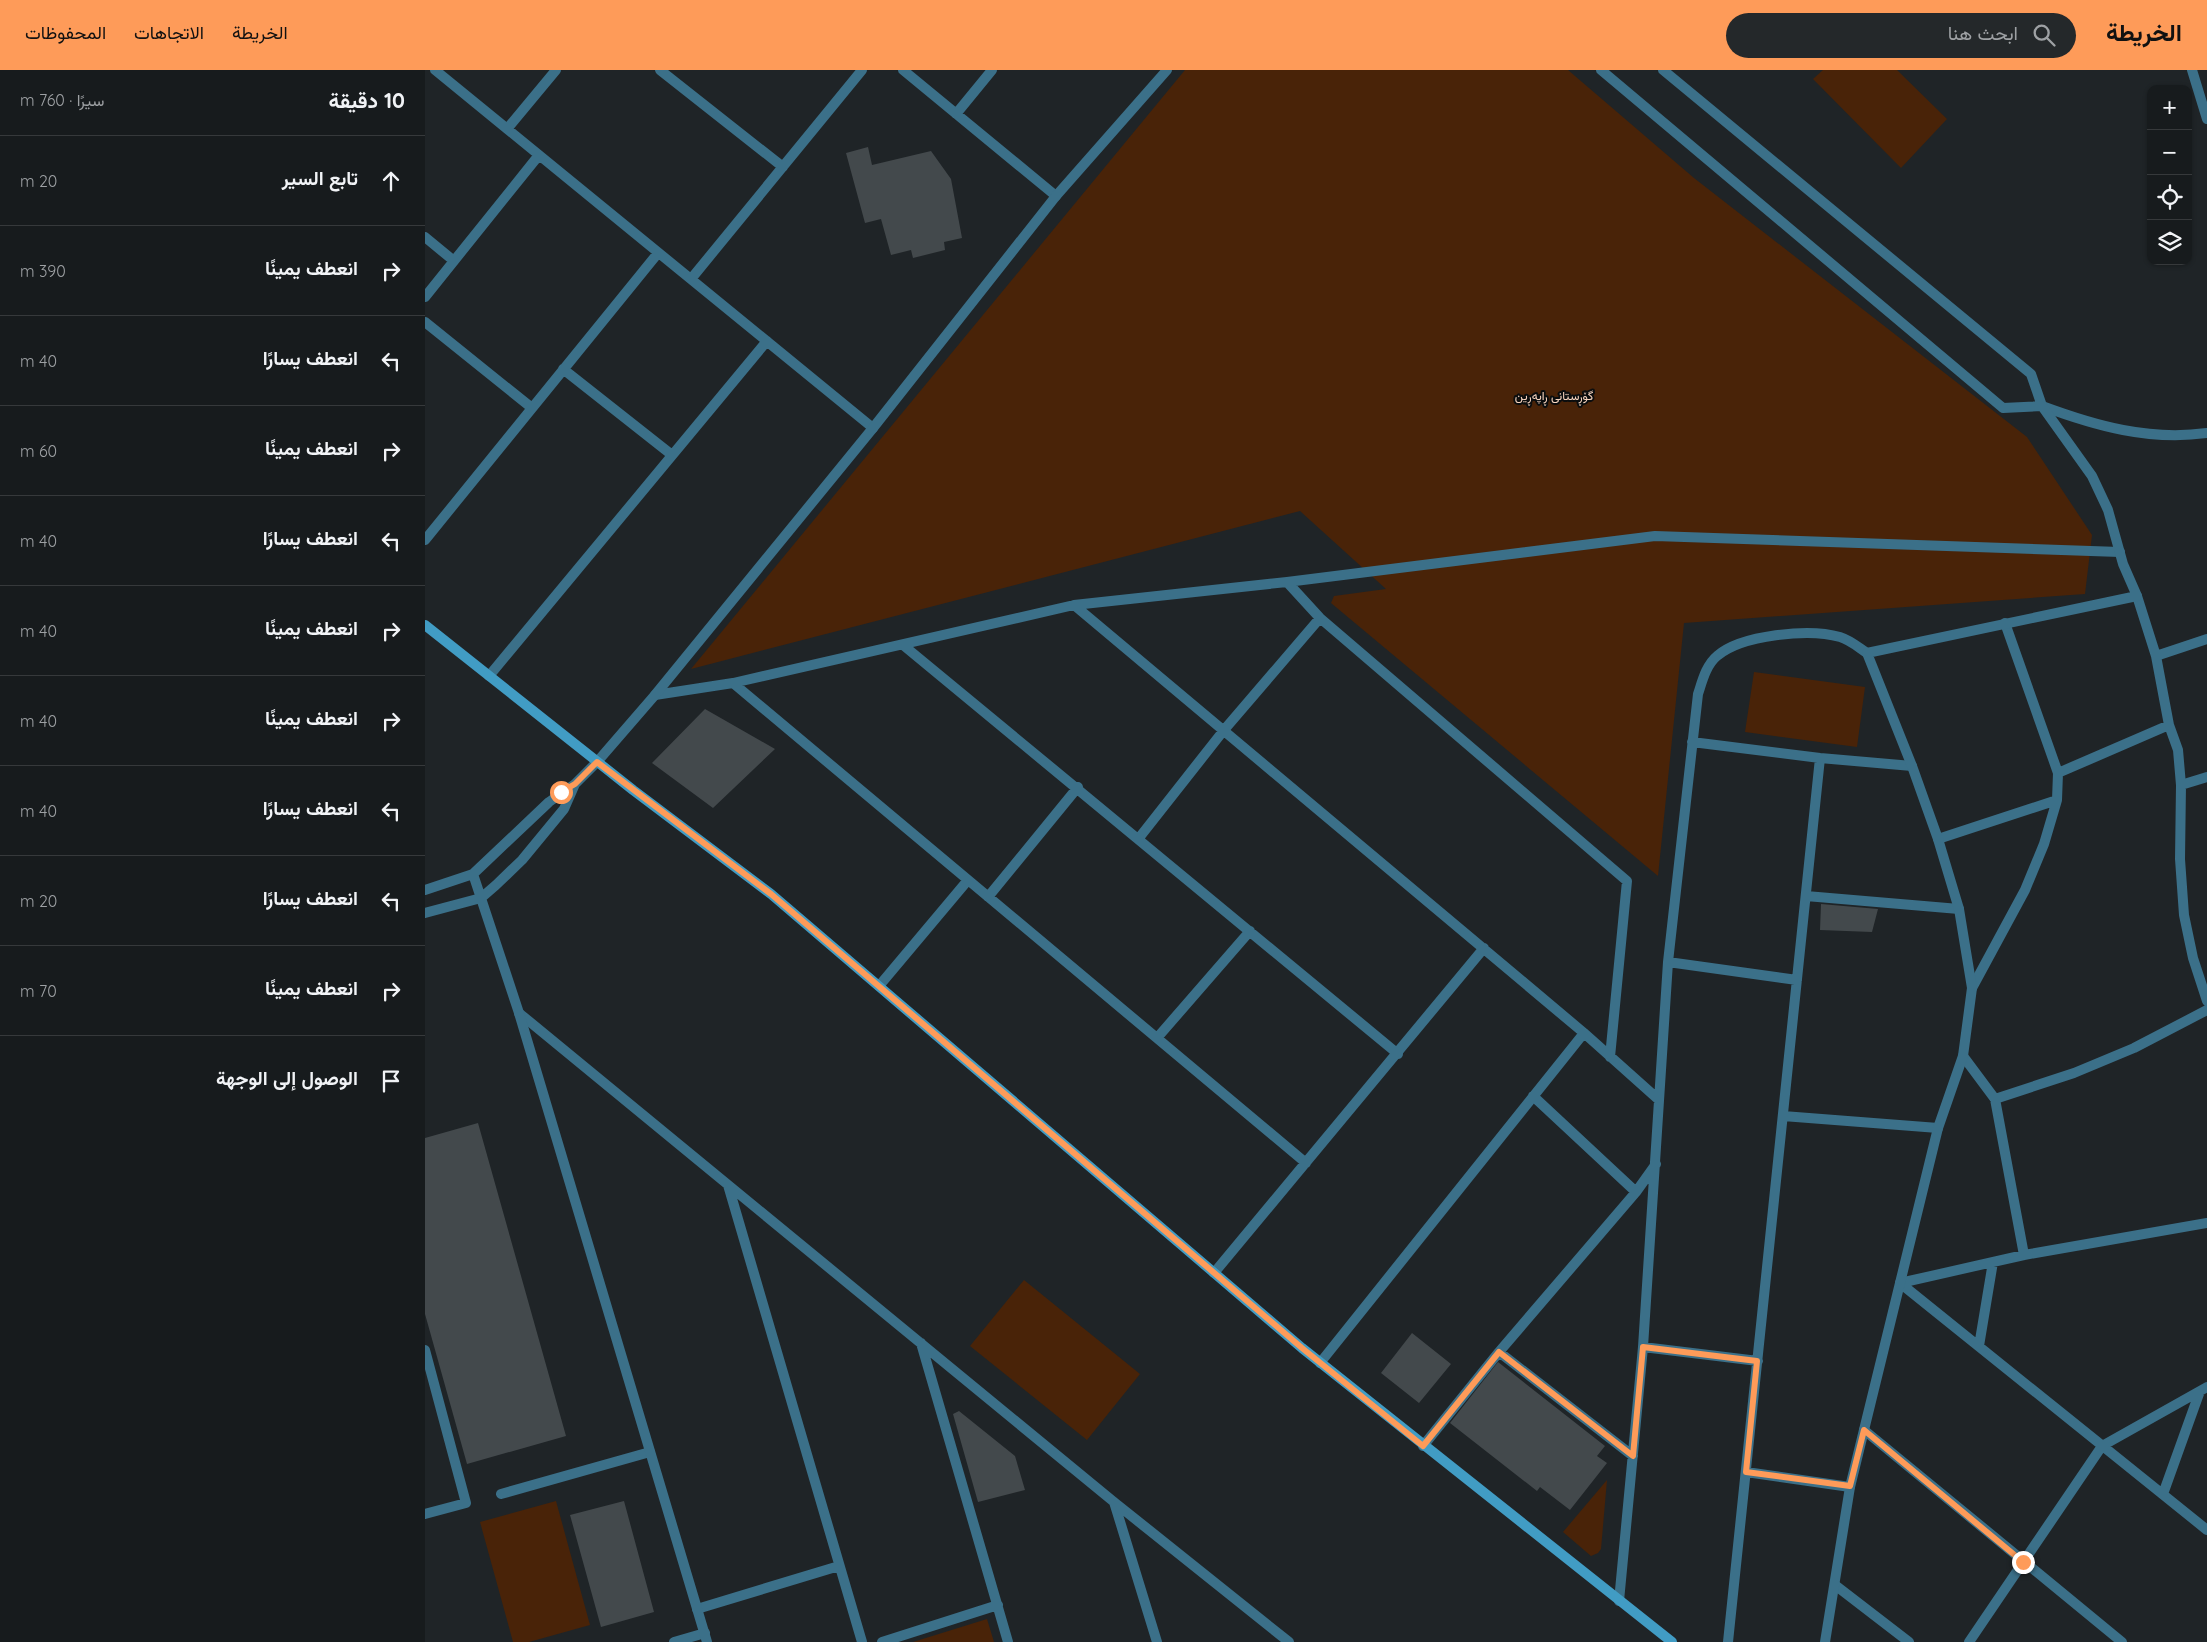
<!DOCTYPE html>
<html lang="ar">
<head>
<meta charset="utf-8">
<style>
  body { margin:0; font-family:Quicksand,Vazirmatn,sans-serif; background:#24282a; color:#f1f3f6; direction:rtl }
  .controls { position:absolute; right:15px; top:15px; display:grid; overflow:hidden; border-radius:10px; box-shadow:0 1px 4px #0004 }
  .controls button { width:45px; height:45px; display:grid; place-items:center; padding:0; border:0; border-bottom:1px solid #36393b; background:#171b1d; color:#f1f3f6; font:25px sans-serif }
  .stop { position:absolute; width:15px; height:15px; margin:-11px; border:4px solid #fe9b59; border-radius:50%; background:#fff }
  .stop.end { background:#fe9b59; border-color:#fff; box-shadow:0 1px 5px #0008 }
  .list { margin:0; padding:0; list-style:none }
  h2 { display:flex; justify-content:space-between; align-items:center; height:65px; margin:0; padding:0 20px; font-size:21px }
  h2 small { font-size:16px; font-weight:400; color:#9ea1a4 }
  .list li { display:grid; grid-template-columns:32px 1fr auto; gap:15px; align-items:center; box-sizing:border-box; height:90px; padding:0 20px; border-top:1px solid #36393b }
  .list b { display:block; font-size:19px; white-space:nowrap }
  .list em { font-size:16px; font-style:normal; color:#9ea1a4 }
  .icon { flex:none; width:28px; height:28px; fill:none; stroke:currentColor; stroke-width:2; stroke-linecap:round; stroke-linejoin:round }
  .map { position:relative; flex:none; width:1782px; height:1572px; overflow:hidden; direction:ltr }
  header { display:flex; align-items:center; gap:30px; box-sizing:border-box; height:70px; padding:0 25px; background:#fe9b59; color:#111 }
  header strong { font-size:24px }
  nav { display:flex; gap:28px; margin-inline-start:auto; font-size:18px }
  .search { width:350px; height:45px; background:#24282a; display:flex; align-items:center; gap:12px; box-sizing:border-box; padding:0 18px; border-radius:28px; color:#9ea1a4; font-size:19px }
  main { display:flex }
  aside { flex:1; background:#171b1d }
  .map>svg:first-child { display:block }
</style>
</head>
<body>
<header>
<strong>الخريطة</strong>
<div class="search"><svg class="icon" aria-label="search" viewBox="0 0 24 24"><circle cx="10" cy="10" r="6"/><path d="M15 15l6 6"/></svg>ابحث هنا</div>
<nav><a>الخريطة</a><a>الاتجاهات</a><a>المحفوظات</a></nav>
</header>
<main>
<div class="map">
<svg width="1782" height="1572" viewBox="0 0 1782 1572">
  <rect width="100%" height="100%" fill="#1f2427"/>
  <path fill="#492308" d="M760,0H1143L1269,108L1602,367L1667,465L1660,524L1259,553L1233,806L906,533L909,526L961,519L875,441L266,599Z
    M1398,0H1472L1522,49L1476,98L1388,9Z
    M1329,602L1440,617L1432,677L1320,662Z
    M599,1210L715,1304L662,1370L545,1276Z
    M1182,1410L1176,1479L1173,1483L1166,1486L1138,1462Z
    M131,1431L165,1555L104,1572H88L55,1452Z
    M562,1549L569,1572H488Z"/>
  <path fill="#43494c" d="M443,77L447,95L506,81L526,109L537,168L519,172L520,180L488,188L486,180L466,185L456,149L440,153L421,83Z
    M280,639L350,679L288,738L227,693Z
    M1396,834L1453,839L1447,862L1395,860Z
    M53,1053L141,1366L42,1394L0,1244V1068Z
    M987,1263L1026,1294L994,1333L956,1303Z
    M1073,1292L1180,1376L1172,1386L1182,1393L1145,1440L1115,1417L1112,1421L1025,1353Z
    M534,1341L590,1386L600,1420L553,1432L528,1344Z
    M199,1431L229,1542L176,1557L145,1445Z"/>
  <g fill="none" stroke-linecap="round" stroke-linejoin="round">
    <path stroke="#3b7089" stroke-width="10" d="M249,1572L280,1563"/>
    <path stroke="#3b7089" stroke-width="10" d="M10,0L448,358
      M235,0L358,97
      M478,0L631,126
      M1767,0L1782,49
      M531,44L567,0
      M82,59L131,0
      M0,167L29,191
      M266,209L437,0
      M0,227L114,85
      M0,252L107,338
      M138,299L247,385
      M1617,336C1671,356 1724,371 1782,363
      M0,470L233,183
      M862,512L895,548L1202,811L1185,987
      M1712,526L1731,586L1744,655L1753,680L1756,715L1755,789L1759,845L1768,888L1782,931
      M649,535L1159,963L1234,1030
      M478,575L973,984
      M1731,586L1782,569
      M64,606L342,271
      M308,613L881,1093
      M230,625L308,613L649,535L862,512L1230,466L1695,482
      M1267,672L1395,688L1487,696
      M1633,703L1744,655
      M1756,715L1782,707
      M714,768L799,660L895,548
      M1513,769L1632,730
      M1381,826L1534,839
      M563,827L653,717
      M1243,892L1372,910
      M454,916L543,810
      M1547,918L1600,820L1619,774L1632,730L1633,703L1580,553
      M94,943L689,1432L864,1572
      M732,968L825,861
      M1538,986L1570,1029L1599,1185
      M1108,1026L1211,1122
      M1570,1029L1649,1003L1709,978L1782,940
      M1358,1046L1513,1058
      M303,1115L437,1572
      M789,1203L1059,878
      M1475,1213L1782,1460
      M1475,1213L1599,1185L1782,1153
      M496,1273L583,1572
      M1554,1276L1568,1192
      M1218,1277L1333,1291
      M0,1280L41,1433L0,1444
      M1074,1282L1208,1386
      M895,1293L1159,963
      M1439,1360L1697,1572
      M998,1376L1074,1282L1211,1122L1231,1094
      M1321,1402L1425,1417
      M76,1424L225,1382
      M1738,1424L1775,1321
      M689,1432L732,1572
      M1410,1515L1484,1572
      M1194,1531L1218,1277L1243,892L1273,624C1277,612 1281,595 1292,586C1316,565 1384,558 1415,567C1425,570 1433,577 1442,583
      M272,1539L414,1496
      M457,1572L573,1535
      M1303,1572L1395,688
      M1544,1572L1677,1376L1782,1317"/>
    <path stroke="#3b7089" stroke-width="10" d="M1176,0L1578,338L1617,336
      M1238,0L1606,304L1617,336L1667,406L1683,440L1698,494L1712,526L1442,583L1487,696L1513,769L1534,839L1547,918L1538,986L1513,1058L1425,1417L1400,1572
      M48,804L94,943L282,1572
      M0,820L48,804L124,732L150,714L172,692L230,625L448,358L631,126L742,0
      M0,843L56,828L71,815L97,790L139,739L150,714"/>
    <path stroke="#419cc4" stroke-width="10" d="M0,555L208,720L346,824L877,1278L1247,1572"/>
  </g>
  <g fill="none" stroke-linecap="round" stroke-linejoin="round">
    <path stroke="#fe9b59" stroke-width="6" d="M136,722L150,714L172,692L346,824L877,1278L998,1376L1074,1282L1208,1386L1218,1277L1332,1291L1321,1402L1425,1416L1439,1360L1598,1492"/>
  </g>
  <g text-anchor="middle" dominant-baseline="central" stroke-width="4" stroke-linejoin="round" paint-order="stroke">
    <g font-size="12" fill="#f9d6c0" stroke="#0b0d0e">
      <text x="1129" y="325">گۆڕستانی ڕاپەڕین</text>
    </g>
  </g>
</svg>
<div class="controls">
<button>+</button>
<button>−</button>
<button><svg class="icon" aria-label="locate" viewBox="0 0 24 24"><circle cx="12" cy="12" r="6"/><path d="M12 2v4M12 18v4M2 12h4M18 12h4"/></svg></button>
<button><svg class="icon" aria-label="layers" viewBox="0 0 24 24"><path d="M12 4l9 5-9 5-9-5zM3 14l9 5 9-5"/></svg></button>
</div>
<div class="stop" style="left:136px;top:722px"></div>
<div class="stop end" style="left:1598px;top:1492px"></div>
</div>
<aside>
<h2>10 دقيقة<small>سيرًا · 760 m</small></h2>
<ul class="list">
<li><svg class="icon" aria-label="ahead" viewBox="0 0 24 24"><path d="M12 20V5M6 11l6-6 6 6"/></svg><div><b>تابع السير</b></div><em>20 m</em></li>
<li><svg class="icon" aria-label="right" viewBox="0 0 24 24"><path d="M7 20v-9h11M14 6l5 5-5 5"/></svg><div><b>انعطف يمينًا</b></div><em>390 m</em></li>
<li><svg class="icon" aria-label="left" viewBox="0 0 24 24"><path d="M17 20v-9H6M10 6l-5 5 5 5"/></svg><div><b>انعطف يسارًا</b></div><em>40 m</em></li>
<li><svg class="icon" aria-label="right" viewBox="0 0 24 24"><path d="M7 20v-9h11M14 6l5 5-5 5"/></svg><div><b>انعطف يمينًا</b></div><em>60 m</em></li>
<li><svg class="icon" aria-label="left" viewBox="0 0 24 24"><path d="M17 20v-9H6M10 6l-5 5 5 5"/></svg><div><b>انعطف يسارًا</b></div><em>40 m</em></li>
<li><svg class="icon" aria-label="right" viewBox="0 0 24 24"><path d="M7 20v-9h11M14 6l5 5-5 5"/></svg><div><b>انعطف يمينًا</b></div><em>40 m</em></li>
<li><svg class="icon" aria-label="right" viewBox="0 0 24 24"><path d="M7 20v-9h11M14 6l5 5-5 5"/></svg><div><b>انعطف يمينًا</b></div><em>40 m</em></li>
<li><svg class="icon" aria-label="left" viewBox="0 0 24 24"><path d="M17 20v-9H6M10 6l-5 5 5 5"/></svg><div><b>انعطف يسارًا</b></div><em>40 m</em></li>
<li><svg class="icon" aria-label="left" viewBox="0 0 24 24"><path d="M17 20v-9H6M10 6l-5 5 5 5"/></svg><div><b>انعطف يسارًا</b></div><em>20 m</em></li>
<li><svg class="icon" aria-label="right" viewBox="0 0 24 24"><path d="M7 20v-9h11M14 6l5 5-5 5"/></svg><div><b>انعطف يمينًا</b></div><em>70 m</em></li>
<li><svg class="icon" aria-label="arrive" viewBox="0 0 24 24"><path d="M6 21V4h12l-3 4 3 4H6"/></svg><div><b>الوصول إلى الوجهة</b></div></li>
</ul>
</aside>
</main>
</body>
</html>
